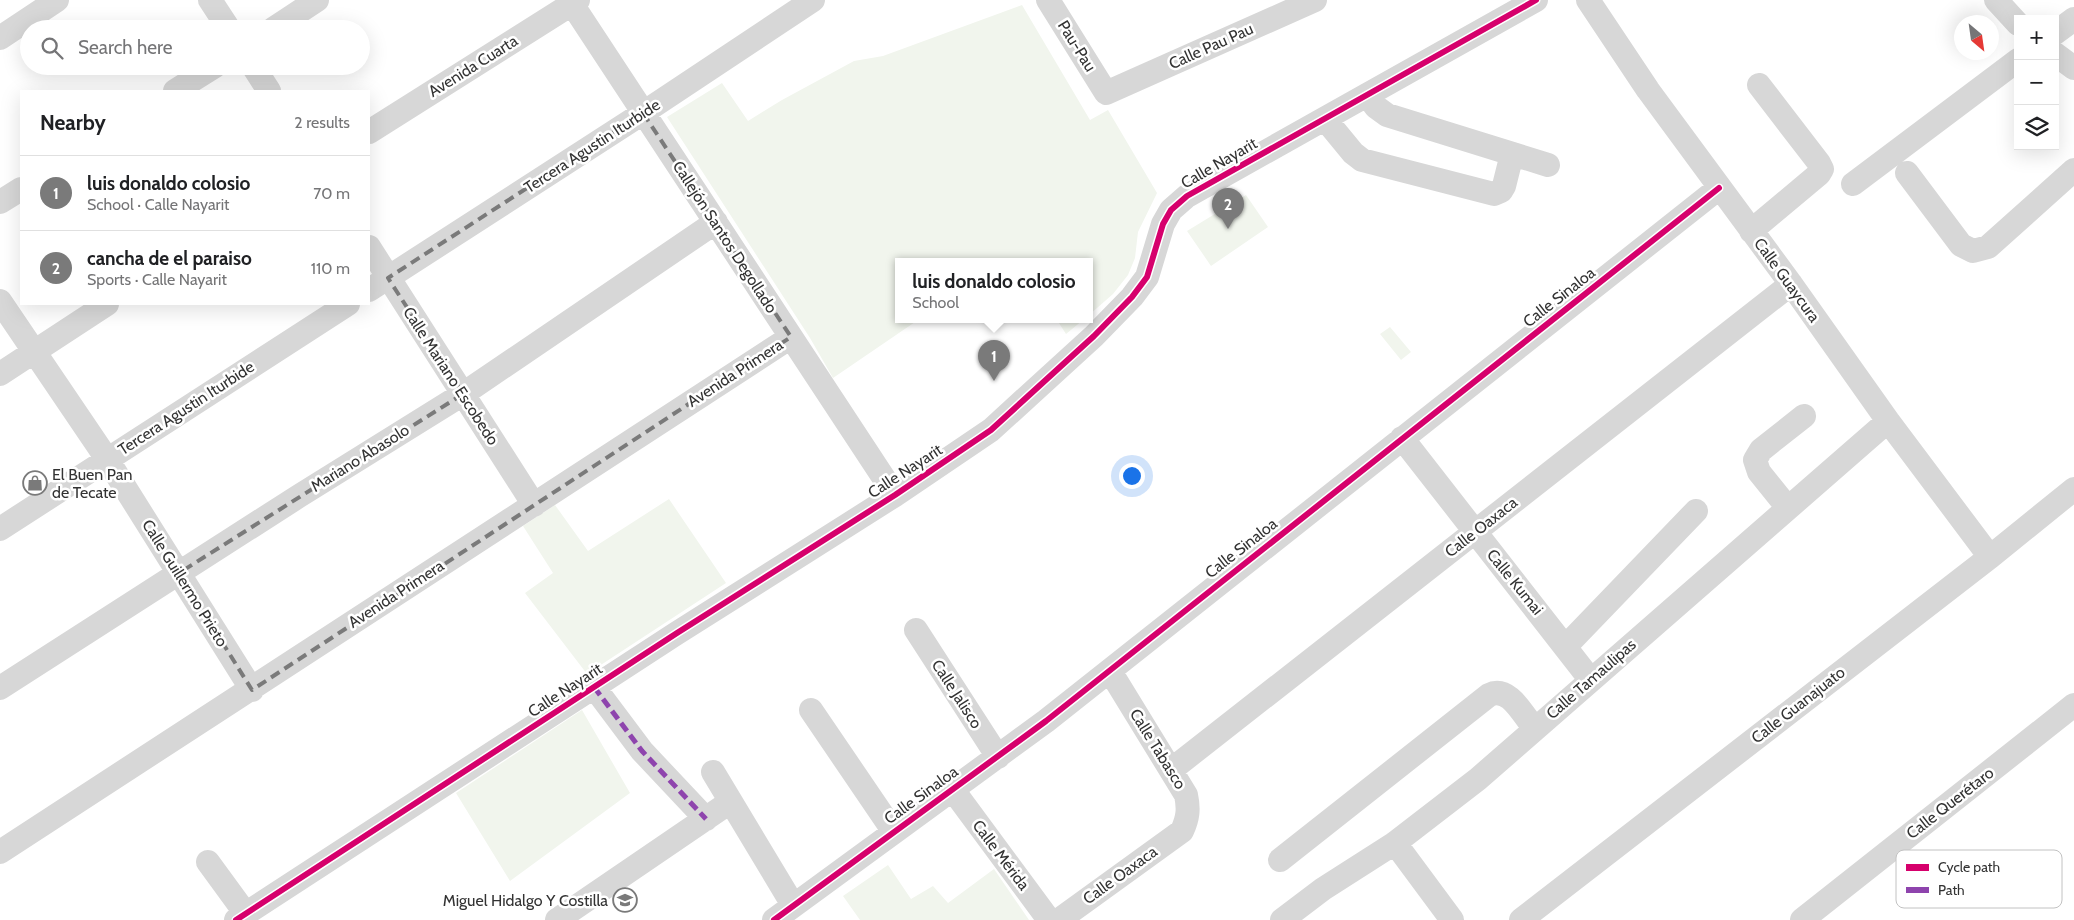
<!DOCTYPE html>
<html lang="en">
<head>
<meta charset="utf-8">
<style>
  body { margin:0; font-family:Cabin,sans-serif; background:#f6f6f6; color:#202124 }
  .controls { position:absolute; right:15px; top:15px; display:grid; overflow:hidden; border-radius:0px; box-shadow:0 5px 20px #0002 }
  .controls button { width:45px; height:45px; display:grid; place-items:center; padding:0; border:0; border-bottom:1px solid #e0e0e0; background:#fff; color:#202124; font:25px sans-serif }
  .compass { position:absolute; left:1954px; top:15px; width:45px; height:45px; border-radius:50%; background:#fff; box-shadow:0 5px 20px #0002; rotate:151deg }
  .you { position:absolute; left:1131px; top:475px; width:18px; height:18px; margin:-12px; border:4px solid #fff; border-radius:50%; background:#1a73e8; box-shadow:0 0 0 8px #1a73e833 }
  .badge { display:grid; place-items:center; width:32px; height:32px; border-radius:50%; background:#7a7a7a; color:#fff; font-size:16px; font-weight:700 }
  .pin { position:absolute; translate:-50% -41px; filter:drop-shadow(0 1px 2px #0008) }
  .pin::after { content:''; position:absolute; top:26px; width:18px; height:15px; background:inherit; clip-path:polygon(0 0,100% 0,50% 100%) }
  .popup { position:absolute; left:895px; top:258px; width:198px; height:65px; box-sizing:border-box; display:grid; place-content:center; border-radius:0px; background:#fff; filter:drop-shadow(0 1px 4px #0005); font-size:16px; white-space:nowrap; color:#757577 }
  .popup b { font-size:19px; color:#202124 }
  .popup::after { content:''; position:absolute; left:50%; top:100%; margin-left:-10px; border:10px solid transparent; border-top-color:#fff }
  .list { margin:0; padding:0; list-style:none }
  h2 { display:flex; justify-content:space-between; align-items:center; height:65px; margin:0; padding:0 20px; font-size:21px }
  h2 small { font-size:16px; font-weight:400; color:#757577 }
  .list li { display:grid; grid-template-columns:32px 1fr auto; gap:15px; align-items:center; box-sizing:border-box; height:75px; padding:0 20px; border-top:1px solid #e0e0e0 }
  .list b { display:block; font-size:19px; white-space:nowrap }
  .list p { margin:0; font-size:16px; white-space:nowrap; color:#757577 }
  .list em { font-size:16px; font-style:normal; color:#757577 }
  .icon { flex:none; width:28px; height:28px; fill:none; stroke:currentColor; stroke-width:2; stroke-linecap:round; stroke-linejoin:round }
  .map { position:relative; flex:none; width:2074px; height:920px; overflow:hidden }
  .search { position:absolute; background:#fff; box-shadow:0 5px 20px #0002; left:20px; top:20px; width:350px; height:55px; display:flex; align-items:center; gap:12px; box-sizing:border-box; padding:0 18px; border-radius:28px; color:#757577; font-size:19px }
  .panel { position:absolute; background:#fff; box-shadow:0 5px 20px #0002; left:20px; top:90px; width:350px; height:215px; border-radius:0px }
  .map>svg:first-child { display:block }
</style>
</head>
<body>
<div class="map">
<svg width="2074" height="920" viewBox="0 0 2074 920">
  <rect width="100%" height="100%" fill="#fff"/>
  <path fill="#f1f5ed" d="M1022,5L1090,120L1108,110L1157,193L1138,232L1135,258L1128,275L1113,294L1089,315V262H899V320H918L833,378L810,338L667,117L722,83L748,121L782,100L854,61L883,56Z
    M1246,195L1268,227L1211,266L1187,231Z
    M1057,320H1083L1066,334Z
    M1390,327L1411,352L1401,360L1380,334Z
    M669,499L726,583L587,674L525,593L553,573L523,526L555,505L588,551Z
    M582,710L630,793L510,881L456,793Z
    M888,865L911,899L933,886L948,903L994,869L1029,920H860L843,896Z"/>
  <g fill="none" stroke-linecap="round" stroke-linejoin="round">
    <path stroke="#d7d7d7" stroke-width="24" d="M210,0L229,29
      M1048,0L1106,93L1315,0
      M1588,0L1648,90L1791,284L1888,421L1990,557
      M1996,0L2018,24
      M572,4L895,495
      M273,29L317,0
      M2055,33L2074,19
      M0,38L57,0
      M2055,54L2074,68
      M253,66L269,91
      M175,91L215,66
      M1367,95L1376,107L1387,115L1548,165
      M1325,119L1353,153L1362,160L1494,194L1501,191L1504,186L1512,154
      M369,132L578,0
      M1907,173L1961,245L1973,251L1988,247L2074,170
      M1853,184L2018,60
      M0,202L21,189
      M1751,231L1819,174L1822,169L1819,163L1759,85
      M369,247L534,505
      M369,290L643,113L813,0
      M0,301L107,459L252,690
      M0,374L107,304
      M1402,438L1590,679
      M1788,508L1759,472L1755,460L1761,450L1804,416
      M0,529L348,304
      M916,630L998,757
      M1566,646L1696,511
      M594,687L642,751L706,819
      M0,688L299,496L463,394L716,222
      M811,710L894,832
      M1171,770L1791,284
      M713,772L793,905
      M953,790L1049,920
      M1395,843L1452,920
      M0,852L791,337
      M1280,860L1489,695C1509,685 1523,715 1534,728
      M208,862L246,914
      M236,920L677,633L895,495L991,430L1094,336L1132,297L1147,277L1163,224L1171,210L1187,196L1536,0
      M557,920L730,802
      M774,920L1046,721L1719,188
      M1059,920L1182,831C1188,818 1189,809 1186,795L1110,671
      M1282,920L1323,889L1395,843L1478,779L1888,421
      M1521,920L1990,557L2074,489
      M1802,920L2074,705"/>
    <path stroke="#8e44ad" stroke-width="5" stroke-dasharray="10 5" stroke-linecap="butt" d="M594,687L642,751L706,819"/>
    <g stroke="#fff" stroke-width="9">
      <path id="cycleway" d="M236,920L677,633L895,495L991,430L1094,336L1132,297L1147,277L1163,224L1171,210L1187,196L1536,0
        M774,920L1046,721L1719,188"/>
    </g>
    <use href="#cycleway" stroke="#d6006c" stroke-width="6"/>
  </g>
  <path fill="none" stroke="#7a7a7a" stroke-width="4" stroke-dasharray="10 6" stroke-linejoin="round" d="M643,113L791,337L252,690L179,573L463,394L388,278Z"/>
  <defs>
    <g id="shop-ring" transform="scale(1.25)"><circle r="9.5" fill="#fff" stroke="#7a7a7a" stroke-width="1.5"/><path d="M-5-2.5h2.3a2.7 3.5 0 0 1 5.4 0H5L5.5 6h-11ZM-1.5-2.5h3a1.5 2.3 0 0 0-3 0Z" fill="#7a7a7a"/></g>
    <g id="school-ring" transform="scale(1.25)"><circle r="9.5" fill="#fff" stroke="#7a7a7a" stroke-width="1.5"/><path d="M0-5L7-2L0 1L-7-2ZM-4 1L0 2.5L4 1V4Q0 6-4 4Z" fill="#7a7a7a"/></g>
  </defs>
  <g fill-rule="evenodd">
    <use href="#shop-ring" x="35" y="483"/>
    <use href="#school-ring" x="625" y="900"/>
  </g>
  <g text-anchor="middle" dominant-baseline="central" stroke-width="5" stroke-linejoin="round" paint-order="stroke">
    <g font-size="16" fill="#333" stroke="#fff">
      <text transform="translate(1077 46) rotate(58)">Pau-Pau</text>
      <text transform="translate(1211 46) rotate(-24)">Calle Pau Pau</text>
      <text transform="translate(473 66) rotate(-32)">Avenida Cuarta</text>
      <text transform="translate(592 146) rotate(-33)">Tercera Agustin Iturbide</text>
      <text transform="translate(1219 163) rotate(-30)">Calle Nayarit</text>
      <text transform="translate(725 237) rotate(57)">Callejón Santos Degollado</text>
      <text transform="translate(1787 280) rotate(54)">Calle Guaycura</text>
      <text transform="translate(1559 297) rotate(-38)">Calle Sinaloa</text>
      <text transform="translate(735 373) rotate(-33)">Avenida Primera</text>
      <text transform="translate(451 376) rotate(57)">Calle Mariano Escobedo</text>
      <text transform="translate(186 408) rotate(-33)">Tercera Agustin Iturbide</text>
      <text transform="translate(360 458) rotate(-32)">Mariano Abasolo</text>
      <text transform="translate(905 471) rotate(-33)">Calle Nayarit</text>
      <text transform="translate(1481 527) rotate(-38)">Calle Oaxaca</text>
      <text transform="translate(1241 548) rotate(-38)">Calle Sinaloa</text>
      <text transform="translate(1515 582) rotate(51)">Calle Kumai</text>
      <text transform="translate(185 583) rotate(58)">Calle Guillermo Prieto</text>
      <text transform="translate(396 594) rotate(-33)">Avenida Primera</text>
      <text transform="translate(1591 679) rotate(-41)">Calle Tamaulipas</text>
      <text transform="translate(565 690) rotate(-33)">Calle Nayarit</text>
      <text transform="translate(957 694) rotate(57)">Calle Jalisco</text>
      <text transform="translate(1798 705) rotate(-38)">Calle Guanajuato</text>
      <text transform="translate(1158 749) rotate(58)">Calle Tabasco</text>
      <text transform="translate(921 795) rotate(-36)">Calle Sinaloa</text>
      <text transform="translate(1950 803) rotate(-38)">Calle Querétaro</text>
      <text transform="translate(1001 855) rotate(53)">Calle Mérida</text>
      <text transform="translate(1120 875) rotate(-36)">Calle Oaxaca</text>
    </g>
    <g font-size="16" fill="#333" stroke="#fff" text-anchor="start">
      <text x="52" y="474">El Buen Pan<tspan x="52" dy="18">de Tecate</tspan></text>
      <text x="608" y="900" text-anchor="end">Miguel Hidalgo Y Costilla</text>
    </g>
  </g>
  <rect x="1896" y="850" width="166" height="58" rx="8" fill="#fff" stroke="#c2c2c2" stroke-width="1"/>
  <rect x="1906" y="864" width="23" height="7" fill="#d6006c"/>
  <rect x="1906" y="887" width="23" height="6" fill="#8e44ad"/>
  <g font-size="14" fill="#333">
    <text x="1938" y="872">Cycle path</text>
    <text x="1938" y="895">Path</text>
  </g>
</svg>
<div class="controls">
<button>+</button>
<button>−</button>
<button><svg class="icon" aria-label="layers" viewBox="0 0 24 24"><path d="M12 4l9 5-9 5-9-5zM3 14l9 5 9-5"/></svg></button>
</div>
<svg class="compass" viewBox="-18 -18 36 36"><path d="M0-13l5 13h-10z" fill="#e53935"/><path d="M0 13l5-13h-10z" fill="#757577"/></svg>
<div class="you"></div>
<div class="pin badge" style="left:994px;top:381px">1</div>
<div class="popup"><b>luis donaldo colosio</b>School</div>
<div class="pin badge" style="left:1228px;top:229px">2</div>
<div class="search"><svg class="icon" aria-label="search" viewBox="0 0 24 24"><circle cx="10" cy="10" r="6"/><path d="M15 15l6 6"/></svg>Search here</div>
<section class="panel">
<h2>Nearby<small>2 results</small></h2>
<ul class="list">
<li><span class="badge">1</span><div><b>luis donaldo colosio</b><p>School · Calle Nayarit</p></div><em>70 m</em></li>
<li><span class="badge">2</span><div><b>cancha de el paraiso</b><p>Sports · Calle Nayarit</p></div><em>110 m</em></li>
</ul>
</section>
</div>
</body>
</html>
